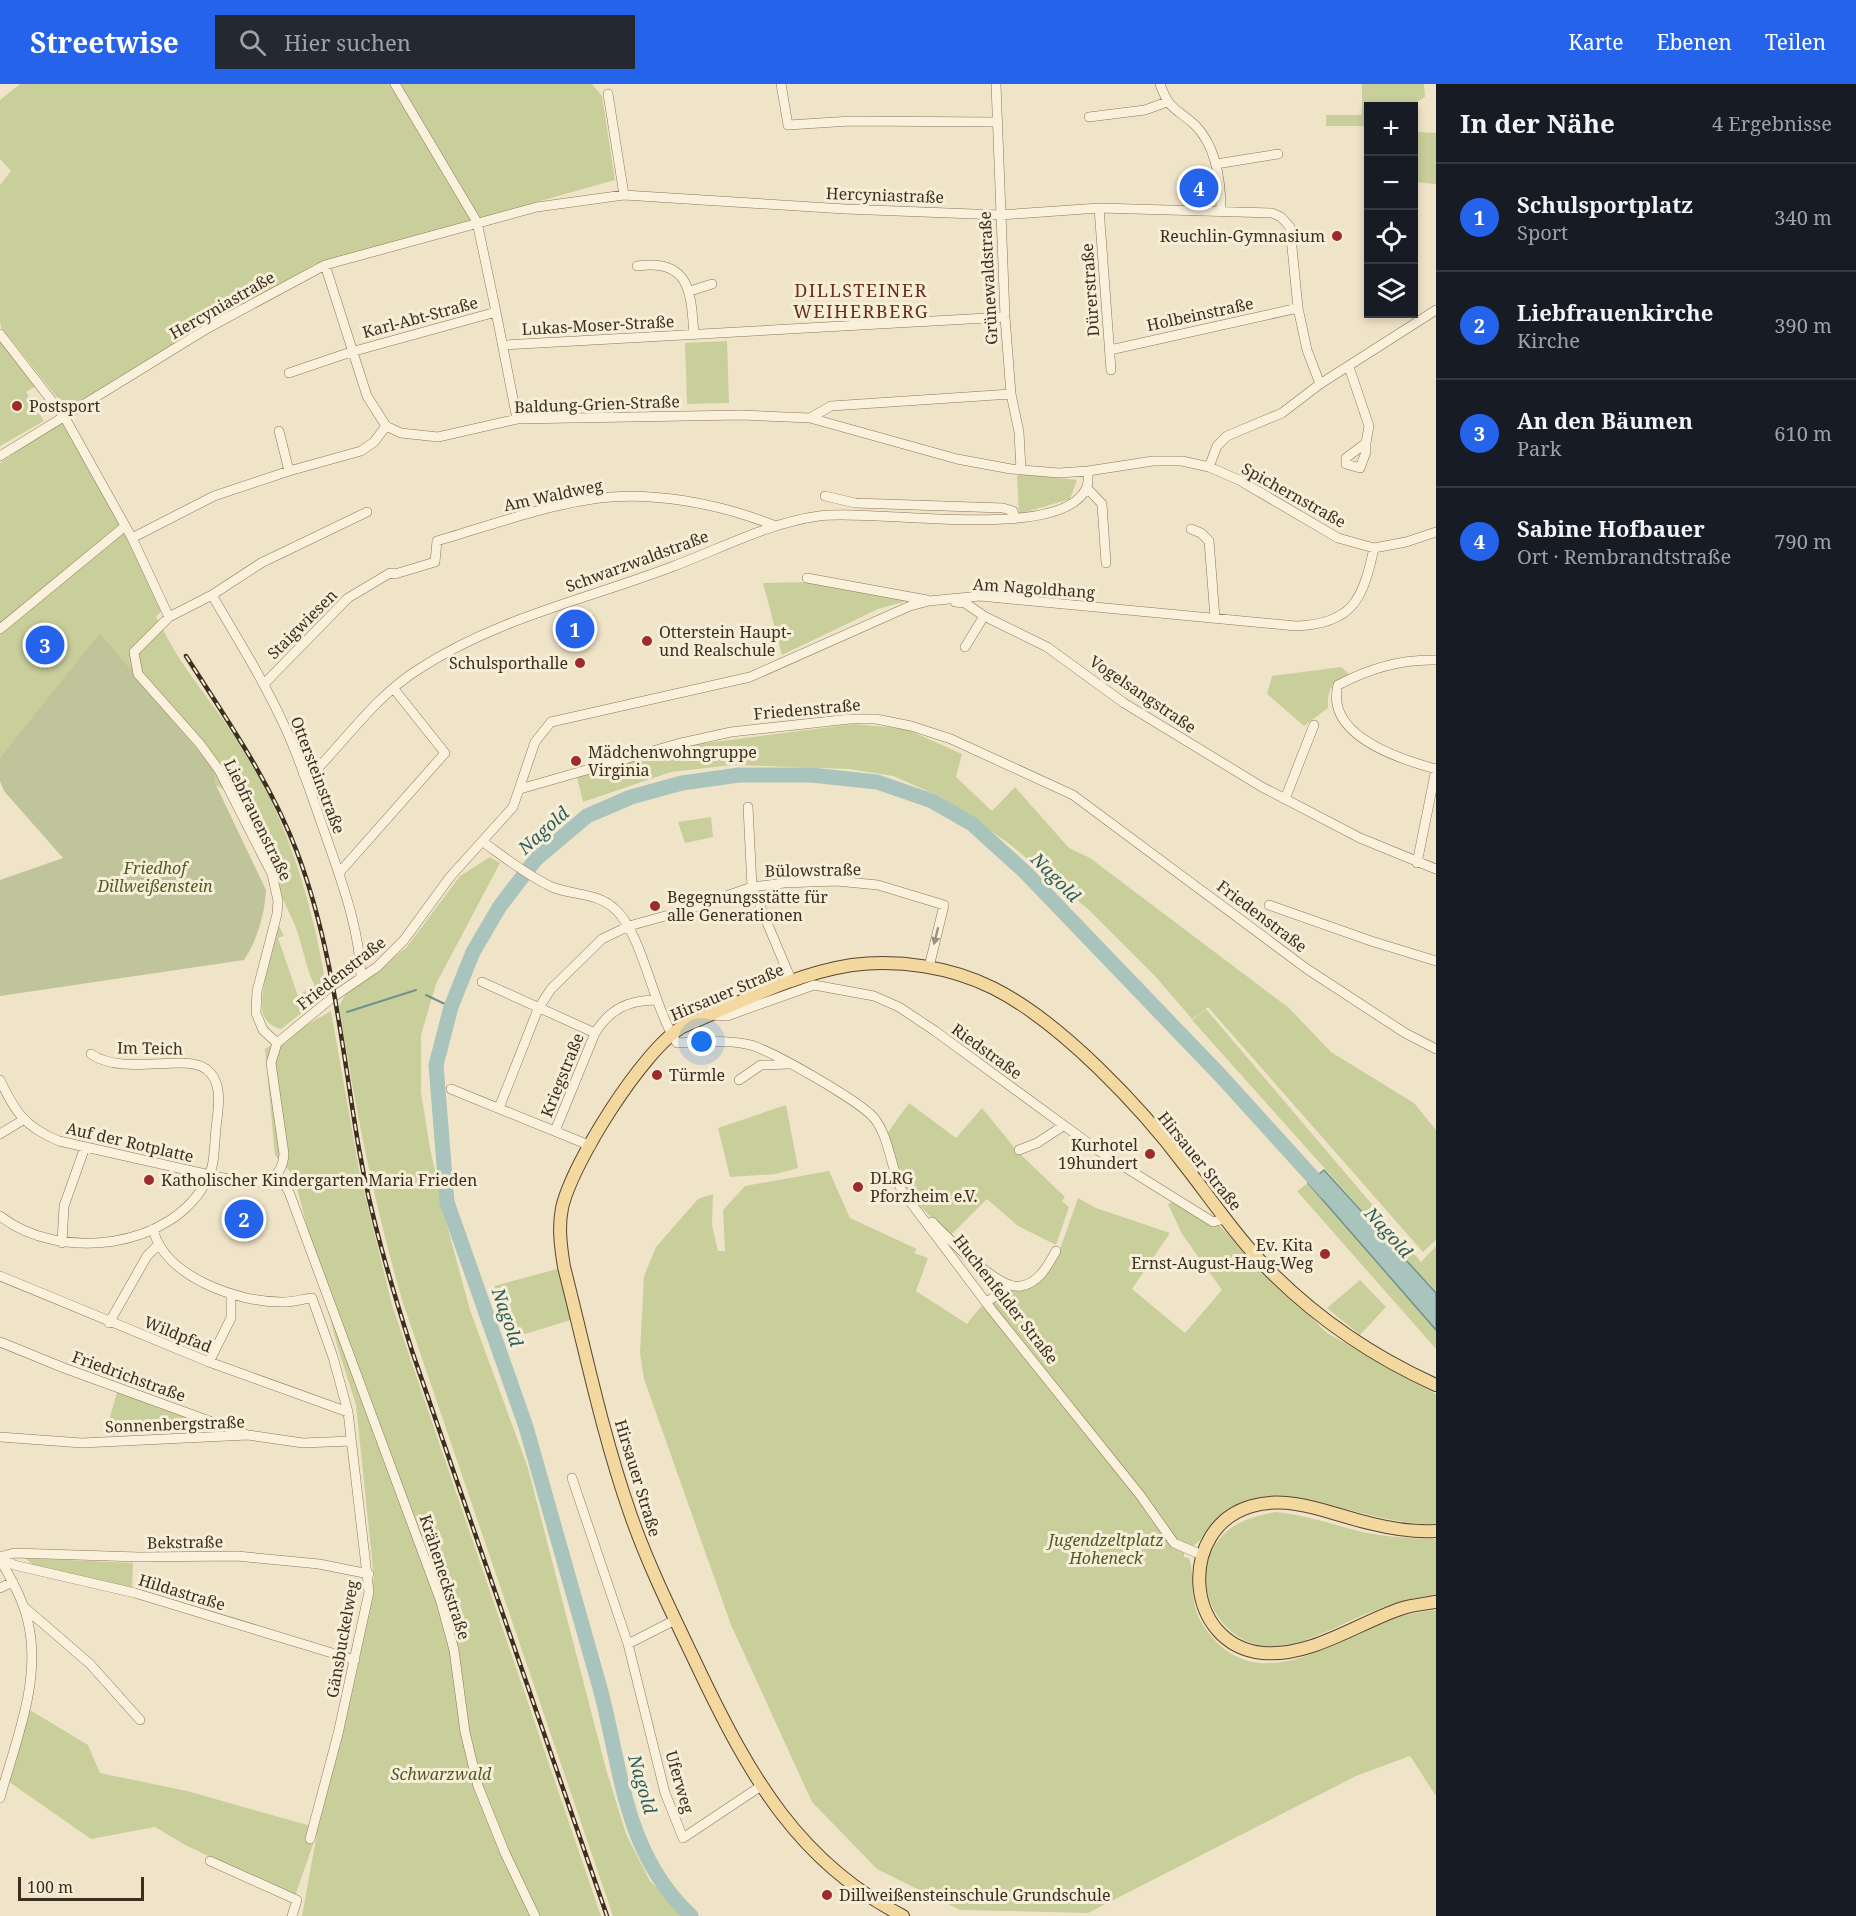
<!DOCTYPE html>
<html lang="de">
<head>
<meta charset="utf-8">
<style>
  body { margin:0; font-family:"Noto Serif",serif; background:#242831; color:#f1f3f6 }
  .controls { position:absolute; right:18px; top:18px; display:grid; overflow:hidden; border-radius:0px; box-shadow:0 3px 9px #0003 }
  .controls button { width:54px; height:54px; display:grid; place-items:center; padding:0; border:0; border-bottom:2px solid #363941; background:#171b24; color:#f1f3f6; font:30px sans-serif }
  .scale { position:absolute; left:18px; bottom:15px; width:126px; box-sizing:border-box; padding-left:6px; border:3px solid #3d2e20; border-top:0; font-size:16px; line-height:21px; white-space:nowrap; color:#3d2e20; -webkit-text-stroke:4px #f7eed8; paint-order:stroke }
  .you { position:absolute; left:702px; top:958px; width:21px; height:21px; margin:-15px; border:4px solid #fff; border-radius:50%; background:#1a73e8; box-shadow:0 0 0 9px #1a73e833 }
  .badge { display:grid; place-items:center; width:39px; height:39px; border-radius:50%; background:#2563eb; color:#fff; font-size:20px; font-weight:700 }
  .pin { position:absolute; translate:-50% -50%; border:3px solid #fff; box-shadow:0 2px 6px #0006 }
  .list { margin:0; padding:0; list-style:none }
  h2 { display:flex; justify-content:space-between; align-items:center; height:78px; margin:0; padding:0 24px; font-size:26px }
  h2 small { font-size:20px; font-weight:400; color:#9ea1a6 }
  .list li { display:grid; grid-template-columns:39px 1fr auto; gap:18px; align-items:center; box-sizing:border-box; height:108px; padding:0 24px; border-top:2px solid #363941 }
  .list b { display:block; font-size:22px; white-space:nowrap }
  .list p { margin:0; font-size:20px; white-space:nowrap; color:#9ea1a6 }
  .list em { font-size:20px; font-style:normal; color:#9ea1a6 }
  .icon { flex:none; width:33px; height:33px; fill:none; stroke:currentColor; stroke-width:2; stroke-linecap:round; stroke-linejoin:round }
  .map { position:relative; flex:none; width:1436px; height:1832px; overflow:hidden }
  header { display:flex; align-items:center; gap:36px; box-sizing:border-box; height:84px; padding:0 30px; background:#2563eb; color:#fff }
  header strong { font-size:28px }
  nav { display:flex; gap:33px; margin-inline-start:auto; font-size:21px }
  .search { width:420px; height:54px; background:#242831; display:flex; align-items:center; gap:15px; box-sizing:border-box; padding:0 21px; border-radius:0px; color:#9ea1a6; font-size:22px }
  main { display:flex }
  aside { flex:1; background:#171b24 }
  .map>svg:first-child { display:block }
</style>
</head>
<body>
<header>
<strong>Streetwise</strong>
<div class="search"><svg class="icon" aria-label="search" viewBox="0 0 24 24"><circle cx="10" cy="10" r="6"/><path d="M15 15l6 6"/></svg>Hier suchen</div>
<nav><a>Karte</a><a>Ebenen</a><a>Teilen</a></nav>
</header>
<main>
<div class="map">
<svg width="1436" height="1832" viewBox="0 0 1436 1832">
  <rect width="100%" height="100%" fill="#f0e4c8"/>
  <path fill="#c9cf9b" d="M20,0H592L602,12L615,96L315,180L67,326L1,243L0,238V101L11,87L0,75V16Z
    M1362,0H1424L1425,13L1417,18L1416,36H1414V22H1368V42H1326V31H1362Z
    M1417,48L1436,49V100L1414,98Z
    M0,255L36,302L26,308L44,337L0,362Z
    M727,257L729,319L687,320L685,259Z
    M64,336L121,444L0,543V379Z
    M1021,390L1077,396L1070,415L1019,430L1017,392Z
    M124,448L162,526L156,533C164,547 172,563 181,577C202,609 227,638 247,671C290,744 314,824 327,908L321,913C306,891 304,863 294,839C274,794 249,751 227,707L216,701L212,685L147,604L118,574L0,674V548Z
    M809,498L910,516L878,525L782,571L763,499Z
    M594,531L596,555L557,559L555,535Z
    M1341,583L1349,590C1332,598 1327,605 1328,624L1304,642L1267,610L1272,592Z
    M854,640L906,645L962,670L956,693L992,727L1015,703L1069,764L1090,774L1289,924L1331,968L1414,1019L1436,1046V1156L1423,1168L1208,923L1192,935L1155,892L1088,825L1007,758L939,712L893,692L849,685L732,681L671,688L583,718L577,693L683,662Z
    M711,733L713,753L685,759L678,738Z
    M490,773L500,779L436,900L421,951V1008L430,1064L448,1145L470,1226L528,1384L606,1685L626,1750L650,1797L685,1832H613L403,1219C374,1121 355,1023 339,922L346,909L406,864L460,792Z
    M279,842L284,852L278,854L298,912L305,907L314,919L281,945C273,943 266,938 263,930C259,917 271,853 279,842Z
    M1206,925L1421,1178L1436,1162V1209L1192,936Z
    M331,927L360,1091L392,1221L601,1832H302L317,1749L295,1812L187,1762L155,1743L91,1755L5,1695L25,1623L88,1661L100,1689L187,1707L318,1744L358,1583L374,1494L356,1321L337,1261L294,1092L275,1071L265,965Z
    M909,1019L956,1054L982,1024L1018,1068L1065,1113L1062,1117L1069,1123L1056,1161L1018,1142L987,1115L950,1152L914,1116L901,1097L886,1051Z
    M786,1021L798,1084L776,1090L730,1093L718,1044Z
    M829,1087L850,1134L917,1165L914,1169L928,1174L916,1207L967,1240C981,1221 997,1204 1022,1205L1057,1174L1078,1114L1096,1124L1170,1149L1132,1205L1185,1249L1222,1206L1182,1150L1168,1120L1173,1118L1218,1140L1327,1249L1436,1310V1440C1379,1443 1295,1400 1247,1418C1219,1428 1209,1456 1184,1467V1473L1189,1474C1196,1496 1188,1519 1203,1541C1250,1613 1320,1566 1378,1540C1396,1532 1417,1528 1436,1526V1712L1410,1672L1356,1692L1088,1829L960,1826L877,1785L812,1718L731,1541L644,1295L640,1269L644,1192L656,1163L698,1115L713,1110L712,1141L718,1167H725L723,1126L745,1102Z
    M1308,1099L1436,1246V1265L1297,1107Z
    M561,1184L574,1235L512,1254L494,1202Z
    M1360,1196L1386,1223L1360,1251L1327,1224Z
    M117,1308L222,1345L105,1351Z
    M1275,1428C1305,1431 1332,1440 1362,1448C1386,1453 1411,1454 1436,1455V1511C1415,1513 1394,1519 1374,1527C1336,1540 1286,1577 1244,1556C1205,1535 1191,1482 1225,1449C1240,1435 1257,1432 1275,1428Z
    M25,1474L133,1479L132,1504L33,1481Z"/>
  <path fill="#bfc49a" d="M100,549L213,685L216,701L266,806C265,829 257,857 244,876L0,912V796L63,774L4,707L0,697V674Z"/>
  <path fill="#a9c4bc" stroke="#6f938a" stroke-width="1.5" d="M1324,1086L1436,1209V1246L1308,1099Z"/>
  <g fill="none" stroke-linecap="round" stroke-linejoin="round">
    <path stroke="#6f938a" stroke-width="2" d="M426,911L451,923
      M347,928L416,906"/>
    <path stroke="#a9c4bc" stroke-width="15" d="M691,1832C624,1769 622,1687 600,1604L526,1343L447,1118L436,981L451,923L473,868L500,822L536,775L587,732L631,713L682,699L739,691H811L877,698L932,717L972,740L1025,788L1220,991L1327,1109"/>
    <g stroke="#8d765c" stroke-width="10">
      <path id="minor" d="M395,0L477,138L496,228
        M781,0L788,41L851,37L996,38
        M996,0L1005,233L1011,310L1019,348L1021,386
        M1160,0C1170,28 1177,24 1196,42C1217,64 1221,98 1221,127
        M608,10L624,111
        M1089,33L1145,26L1167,18
        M1216,80L1278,70
        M1099,124L1111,286
        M325,181L367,312L386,342L401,349L438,353L517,335L742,331L810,334L957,375L1011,385L1059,389L1088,387L1153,377H1182L1209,383L1239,396L1338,454L1374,464L1406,458L1436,448
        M637,182C691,174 691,210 694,251
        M690,207L712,200
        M0,250L65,334L132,454L169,533
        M504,261L1005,233
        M1110,266L1298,224
        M1349,283L1369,342L1366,359L1346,374V380L1360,384L1366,368V359
        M289,289L351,268L496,228L517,335
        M810,334L831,322L1011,310
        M279,347L289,387
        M0,372L208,244L325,181L537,123L624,111L845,125L1000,131L1099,124L1272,129L1281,133L1290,143L1298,224L1307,266L1320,300
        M1209,383L1217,362L1227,352L1282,329L1320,300L1436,226
        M1087,404L1102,420L1106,479
        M825,412L855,419L1003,424L1013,427L1015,435
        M1191,445L1201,449L1209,457L1215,534
        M132,454L214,412L289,387L361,367L374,358L386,342
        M807,494L927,516
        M212,511L261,479L367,428
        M955,518L965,519L984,532L1047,563L1124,619L1262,703L1360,754L1436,785
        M0,545L124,443
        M965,563L984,532
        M1436,576C1401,575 1368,585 1338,601C1325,651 1399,675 1436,685
        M264,600L348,514L390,489L395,490L435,478L437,457C489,442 539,423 593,415C650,406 720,420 773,441
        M319,683L313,678L307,679L303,689L309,694L318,691L319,683C350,650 380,609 419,585C497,534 588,515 674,482C722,464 768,439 819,432C874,424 1059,459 1086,405C1089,400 1088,392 1088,387
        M520,705L677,660L731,648L850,635H876L911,642L951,655L1073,711L1307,885L1405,949L1436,965
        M1285,715L1314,641
        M748,723L752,803L792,898
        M483,758C504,773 528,792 552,803C574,812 598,808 616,826C643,852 653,923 677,959C700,958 724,956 746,960C767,963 861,1018 874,1034C889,1052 891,1085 902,1107L991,1225L1140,1411L1174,1459L1202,1471
        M1417,779L1436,685
        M339,789L445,669L394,605
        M1269,821L1371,857L1436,877
        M482,898L595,949
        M710,931L727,932L814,901L874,912L899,923L935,947L1099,1067L1213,1138L1224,1135
        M277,959L263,946L256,929L257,907L277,830L278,817L272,790L219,686L200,660L138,590L134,568L169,533L212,511C237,554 264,597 285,643C302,680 314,719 328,758C343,801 360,848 361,894
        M0,996C15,1028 25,1043 59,1057L241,1098C264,1100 282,1097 284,1070L271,979L277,959L333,913L377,883L404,856L450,793L513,723L535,658L551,638L750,593L910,522L929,517L980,512L1296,542C1353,540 1363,515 1374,464
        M739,996L761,981L788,980
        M451,1005L591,1062
        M499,1024L538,925L551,905L602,855L629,842L683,827L752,803L784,799L836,797L878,801L944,821L929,883
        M555,1047L595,949C610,925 628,916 657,916
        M0,1050L23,1036
        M1019,1066L1037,1059L1063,1042
        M278,1090L289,1108L441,1518L454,1566L465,1648L478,1702L505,1769L535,1832
        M0,1132C59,1178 173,1166 208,1094C216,1079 214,1053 217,1036C219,1020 222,996 206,985C185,969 124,993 91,970
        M932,1138C948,1154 999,1207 1021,1202C1039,1199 1048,1181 1056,1167
        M153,1145C164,1193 239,1219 284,1218C293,1218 303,1215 312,1214
        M62,1159L64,1122L85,1063
        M0,1192L209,1278L348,1328
        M986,1219L1008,1202
        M109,1239L147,1172L157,1162
        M0,1258L64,1284L245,1350
        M209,1278L231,1234V1210
        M0,1353L82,1359L248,1351L303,1359L351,1357
        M572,1394L628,1560L665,1709L683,1754L761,1702
        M0,1473L14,1481L135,1509L355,1576
        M0,1473L14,1469L139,1473L237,1472L319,1480L369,1490
        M0,1475C11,1495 23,1515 28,1538C42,1597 15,1658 0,1714
        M0,1504L13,1498
        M24,1523L90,1580L140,1636
        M628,1560L675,1536
        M310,1755L338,1650L369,1508L348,1328L333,1273L312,1214
        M210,1777L297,1816L292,1832"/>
    </g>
    <g stroke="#5b4430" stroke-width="14">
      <path id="major" d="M1436,1447C1415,1448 1393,1445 1373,1440C1335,1432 1292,1410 1252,1422C1177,1443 1183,1561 1263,1569C1311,1573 1356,1540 1400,1525C1411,1521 1424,1520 1436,1518
        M903,1832C799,1779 750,1692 701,1590C676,1537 649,1484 630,1429C602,1349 585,1265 564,1183C561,1164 558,1144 562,1124C572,1079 643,966 682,943C737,920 793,890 852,881C899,875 951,883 993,904C1061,938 1141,1023 1186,1083C1214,1119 1239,1156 1271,1188C1318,1235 1376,1274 1436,1301"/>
    </g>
    <use href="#minor" stroke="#faf1dc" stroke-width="9"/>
    <use href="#major" stroke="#f3d9a0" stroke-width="12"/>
    <g stroke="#3d2e20" stroke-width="4.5">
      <path id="rail" d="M186,572C227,636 270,697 297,768C333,863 342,966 359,1065C371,1134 391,1200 412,1267L607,1832"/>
    </g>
    <use href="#rail" stroke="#f7eed8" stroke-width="2" stroke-dasharray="7" stroke-linecap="butt"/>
  </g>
  <defs><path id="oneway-solid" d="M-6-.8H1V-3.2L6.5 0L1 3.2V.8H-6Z" transform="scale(1.5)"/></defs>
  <use fill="#9c907e" href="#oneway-solid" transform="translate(936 852) rotate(104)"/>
  <g fill="#9e2a2b" stroke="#f7eed8" stroke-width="2">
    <circle cx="1337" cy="152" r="6"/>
    <circle cx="17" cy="322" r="6"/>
    <circle cx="647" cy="557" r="6"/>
    <circle cx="580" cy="579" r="6"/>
    <circle cx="576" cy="677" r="6"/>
    <circle cx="655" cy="822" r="6"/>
    <circle cx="657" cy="991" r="6"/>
    <circle cx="1150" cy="1070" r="6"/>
    <circle cx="149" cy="1096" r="6"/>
    <circle cx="858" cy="1103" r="6"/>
    <circle cx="1325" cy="1170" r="6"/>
    <circle cx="827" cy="1811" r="6"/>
  </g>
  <g text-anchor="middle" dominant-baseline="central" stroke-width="6" stroke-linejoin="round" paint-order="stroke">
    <g font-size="16" fill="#3d2e20" stroke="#f7eed8">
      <text transform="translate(885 111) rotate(2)">Hercyniastraße</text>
      <text transform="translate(988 194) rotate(-93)">Grünewaldstraße</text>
      <text transform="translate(1090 206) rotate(-94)">Dürerstraße</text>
      <text transform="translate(222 221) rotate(-30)">Hercyniastraße</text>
      <text transform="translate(1200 230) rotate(-12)">Holbeinstraße</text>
      <text transform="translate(420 233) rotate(-15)">Karl-Abt-Straße</text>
      <text transform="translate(598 241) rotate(-3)">Lukas-Moser-Straße</text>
      <text transform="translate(597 320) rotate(-2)">Baldung-Grien-Straße</text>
      <text transform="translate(553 411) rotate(-12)">Am Waldweg</text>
      <text transform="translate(1294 411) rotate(29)">Spichernstraße</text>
      <text transform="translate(637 477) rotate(-20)">Schwarzwaldstraße</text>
      <text transform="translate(1034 504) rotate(4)">Am Nagoldhang</text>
      <text transform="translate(302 540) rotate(-45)">Staigwiesen</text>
      <text transform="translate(1143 610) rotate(34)">Vogelsangstraße</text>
      <text transform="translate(807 625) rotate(-5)">Friedenstraße</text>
      <text transform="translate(318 691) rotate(69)">Ottersteinstraße</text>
      <text transform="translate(258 736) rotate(64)">Liebfrauenstraße</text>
      <text transform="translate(813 786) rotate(-1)">Bülowstraße</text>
      <text transform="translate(1262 832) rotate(37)">Friedenstraße</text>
      <text transform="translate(341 889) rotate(-38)">Friedenstraße</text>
      <text transform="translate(727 908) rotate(-23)">Hirsauer Straße</text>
      <text transform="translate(150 964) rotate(1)">Im Teich</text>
      <text transform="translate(987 967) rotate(36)">Riedstraße</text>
      <text transform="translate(562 991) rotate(-68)">Kriegstraße</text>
      <text transform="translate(130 1058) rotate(13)">Auf der Rotplatte</text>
      <text transform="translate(1200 1077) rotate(51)">Hirsauer Straße</text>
      <text transform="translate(1006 1215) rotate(52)">Huchenfelder Straße</text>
      <text transform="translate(178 1250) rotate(22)">Wildpfad</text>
      <text transform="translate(129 1292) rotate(20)">Friedrichstraße</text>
      <text transform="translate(175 1340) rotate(-2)">Sonnenbergstraße</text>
      <text transform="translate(638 1394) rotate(73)">Hirsauer Straße</text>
      <text transform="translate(185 1458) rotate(-1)">Bekstraße</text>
      <text transform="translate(445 1493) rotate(72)">Kräheneckstraße</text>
      <text transform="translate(182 1508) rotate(17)">Hildastraße</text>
      <text transform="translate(342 1555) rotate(-80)">Gänsbuckelweg</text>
      <text transform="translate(680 1698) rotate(74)">Uferweg</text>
    </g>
    <g font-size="16" fill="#3d2e20" stroke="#f7eed8" text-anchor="start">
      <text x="1325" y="152" text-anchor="end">Reuchlin-Gymnasium</text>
      <text x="29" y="322">Postsport</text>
      <text x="659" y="548">Otterstein Haupt-<tspan x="659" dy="18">und Realschule</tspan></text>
      <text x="568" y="579" text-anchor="end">Schulsporthalle</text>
      <text x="588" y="668">Mädchenwohngruppe<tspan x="588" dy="18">Virginia</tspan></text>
      <text x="667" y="813">Begegnungsstätte für<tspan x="667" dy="18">alle Generationen</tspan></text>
      <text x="669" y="991">Türmle</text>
      <text x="1138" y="1061" text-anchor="end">Kurhotel<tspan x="1138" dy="18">19hundert</tspan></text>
      <text x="870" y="1094">DLRG<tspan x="870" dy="18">Pforzheim e.V.</tspan></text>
      <text x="161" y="1096">Katholischer Kindergarten Maria Frieden</text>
      <text x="1313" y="1161" text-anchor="end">Ev. Kita<tspan x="1313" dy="18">Ernst-August-Haug-Weg</tspan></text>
      <text x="839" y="1811">Dillweißensteinschule Grundschule</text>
    </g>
    <g font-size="16" font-style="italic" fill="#4d5a26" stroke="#f7eed8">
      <text x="155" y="784">Friedhof<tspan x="155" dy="18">Dillweißenstein</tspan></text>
      <text x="1106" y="1456">Jugendzeltplatz<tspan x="1106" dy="18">Hoheneck</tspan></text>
      <text x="441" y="1690">Schwarzwald</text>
    </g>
    <g font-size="18" letter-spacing="1.5" fill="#6b2e1e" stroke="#f7eed8">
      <text x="861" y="206">DILLSTEINER<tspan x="861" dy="21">WEIHERBERG</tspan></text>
    </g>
    <g font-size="18" font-style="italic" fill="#2f5d5a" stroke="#f7eed8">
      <text transform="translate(543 746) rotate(-42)">Nagold</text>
      <text transform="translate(1056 793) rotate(45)">Nagold</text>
      <text transform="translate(1389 1148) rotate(48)">Nagold</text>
      <text transform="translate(508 1233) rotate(71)">Nagold</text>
      <text transform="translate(643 1700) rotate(74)">Nagold</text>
    </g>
  </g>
</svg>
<div class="controls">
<button>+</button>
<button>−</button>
<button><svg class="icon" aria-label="locate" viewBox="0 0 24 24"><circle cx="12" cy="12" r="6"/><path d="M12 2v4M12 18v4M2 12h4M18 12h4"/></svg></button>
<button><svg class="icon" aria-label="layers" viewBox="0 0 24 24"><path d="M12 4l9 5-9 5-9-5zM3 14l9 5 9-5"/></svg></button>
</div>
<div class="scale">100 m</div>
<div class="you"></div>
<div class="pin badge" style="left:575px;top:545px">1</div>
<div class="pin badge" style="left:244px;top:1135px">2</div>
<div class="pin badge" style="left:45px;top:561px">3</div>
<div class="pin badge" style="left:1199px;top:104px">4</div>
</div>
<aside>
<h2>In der Nähe<small>4 Ergebnisse</small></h2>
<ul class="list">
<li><span class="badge">1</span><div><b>Schulsportplatz</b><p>Sport</p></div><em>340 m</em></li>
<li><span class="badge">2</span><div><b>Liebfrauenkirche</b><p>Kirche</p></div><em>390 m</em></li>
<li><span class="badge">3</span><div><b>An den Bäumen</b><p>Park</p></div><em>610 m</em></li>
<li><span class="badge">4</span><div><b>Sabine Hofbauer</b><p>Ort · Rembrandtstraße</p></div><em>790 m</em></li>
</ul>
</aside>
</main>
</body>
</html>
